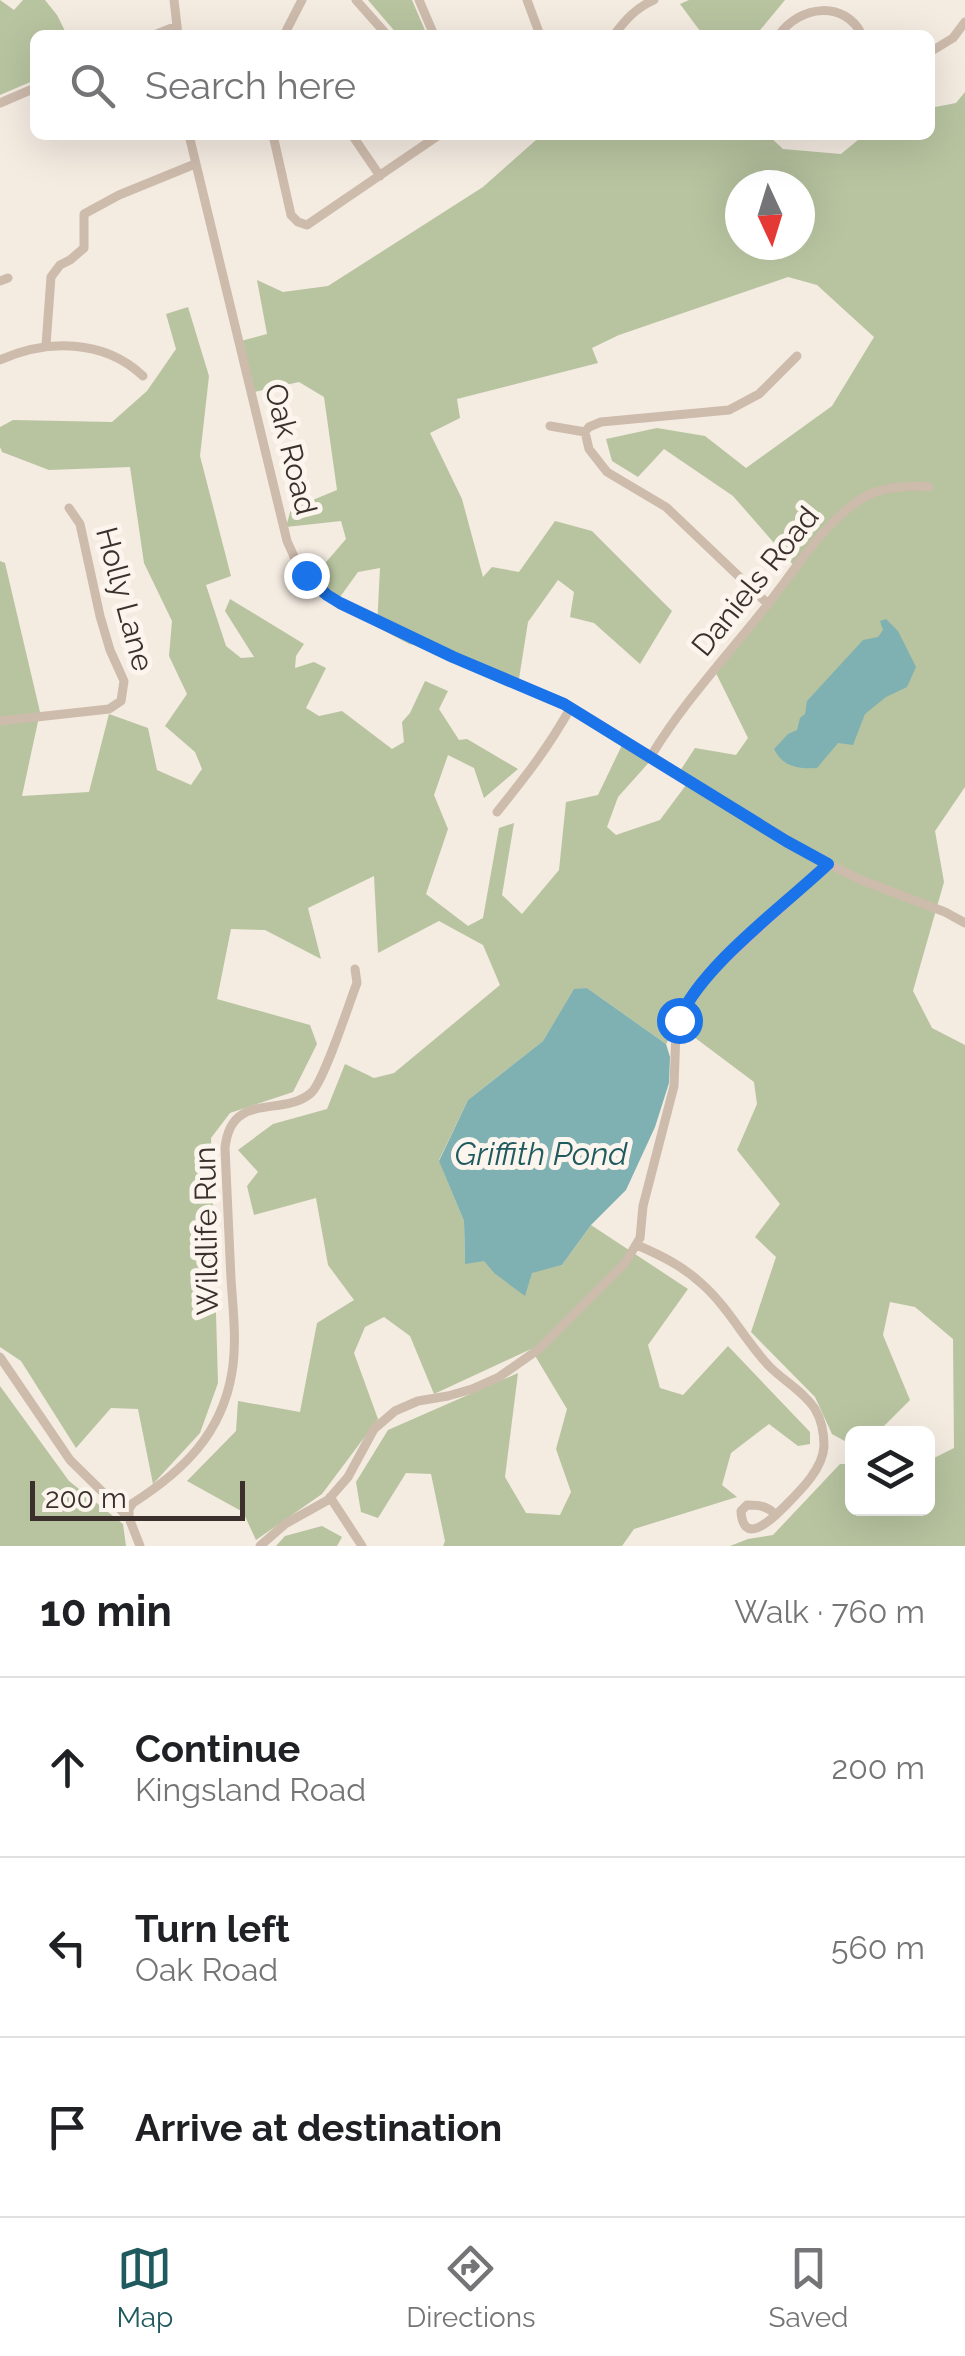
<!DOCTYPE html>
<html lang="en">
<head>
<meta charset="utf-8">
<style>
  body { margin:0; font-family:Raleway,sans-serif; background:#f2f2f2; color:#202124 }
  .controls { position:absolute; right:30px; bottom:30px; display:grid; overflow:hidden; border-radius:15px; box-shadow:0 10px 40px #0002 }
  .controls button { width:90px; height:90px; display:grid; place-items:center; padding:0; border:0; border-bottom:2px solid #e0e0e0; background:#fff; color:#202124; font:50px sans-serif }
  .compass { position:absolute; left:725px; top:170px; width:90px; height:90px; border-radius:50%; background:#fff; box-shadow:0 10px 40px #0002; rotate:176deg }
  .scale { position:absolute; left:30px; bottom:25px; width:215px; box-sizing:border-box; padding-left:10px; border:5px solid #3b302b; border-top:0; font-size:28px; line-height:35px; white-space:nowrap; color:#3b302b; -webkit-text-stroke:8px #fbf5ee; paint-order:stroke }
  .stop { position:absolute; width:30px; height:30px; margin:-22px; border:8px solid #1a73e8; border-radius:50%; background:#fff }
  .stop.end { background:#1a73e8; border-color:#fff; box-shadow:0 2px 10px #0008 }
  .list { margin:0; padding:0; list-style:none }
  h2 { display:flex; justify-content:space-between; align-items:center; height:130px; margin:0; padding:0 40px; font-size:42px }
  h2 small { font-size:32px; font-weight:400; color:#757577 }
  .list li { display:grid; grid-template-columns:65px 1fr auto; gap:30px; align-items:center; box-sizing:border-box; height:180px; padding:0 40px; border-top:2px solid #e0e0e0 }
  .list b { display:block; font-size:38px; white-space:nowrap }
  .list p { margin:0; font-size:32px; white-space:nowrap; color:#757577 }
  .list em { font-size:32px; font-style:normal; color:#757577 }
  .icon { flex:none; width:55px; height:55px; fill:none; stroke:currentColor; stroke-width:2; stroke-linecap:round; stroke-linejoin:round }
  .map { position:relative; flex:none; width:965px; height:1546px; overflow:hidden }
  .search { position:absolute; background:#fff; box-shadow:0 10px 40px #0002; left:30px; right:30px; top:30px; height:110px; display:flex; align-items:center; gap:25px; box-sizing:border-box; padding:0 35px; border-radius:15px; color:#757577; font-size:38px }
  .sheet { height:670px; background:#fff }
  nav { display:flex; justify-content:space-around; align-items:center; box-sizing:border-box; height:140px; border-top:2px solid #e0e0e0; background:#fff; font-size:28px; color:#757577 }
  nav a { display:grid; justify-items:center; gap:5px }
  nav .on { color:#1f5a5e }
  .map>svg:first-child { display:block }
</style>
</head>
<body>
<div class="map">
<svg width="965" height="1546" viewBox="0 0 965 1546">
  <rect width="100%" height="100%" fill="#f4ebe1"/>
  <path fill="#b8c4a0" fill-rule="evenodd" d="M0,0L14,10L23,0H45L57,15L67,35H35V80L0,95Z
    M368,0H412L427,35H398Z
    M689,0H785L756,35H703L680,4Z
    M965,92V787L935,831L944,882L913,991L932,1028L965,1045V1546H730L748,1539L773,1535L840,1464H852V1508H928V1461L954,1448L953,1339L915,1307L890,1302L883,1335L910,1400L877,1433L852,1434V1445L832,1434L815,1397L751,1332L776,1257L755,1237L780,1204L737,1150L757,1104L754,1082L678,1025L666,1044L587,988L574,990L543,1041L468,1100L439,1160L464,1221L465,1263L484,1260L494,1273L532,1272L562,1265L591,1225L688,1289L648,1345L660,1388L683,1395L728,1346L810,1432V1444L798,1446L769,1424L731,1453L722,1485L737,1497L634,1529L622,1546H443L445,1541L431,1474L406,1473L378,1518L361,1512L356,1482L388,1430L518,1373L505,1477L526,1513L560,1515L571,1492L556,1449L567,1409L531,1349L434,1394L410,1336L384,1317L365,1327L354,1353L378,1419L322,1494L256,1540L243,1512L187,1481L236,1431L238,1401L300,1412L317,1323L354,1300L328,1265L316,1198L254,1215L247,1186L258,1172L238,1150L273,1124L327,1109L345,1064L374,1078L394,1073L500,985L483,945L439,921L378,953L374,876L308,908L321,959L265,930L231,929L217,999L310,1025L317,1044L293,1092L230,1113L211,1138L218,1383L200,1433L153,1484L138,1409L111,1408L76,1448L21,1361L0,1347V561L5,563L40,712L22,796L89,792L109,714L148,728L157,770L191,785L202,769L195,752L165,726L187,694L169,656L172,621L144,563L130,467L49,470L2,452L0,447V427L13,420L112,422L147,391L176,349L166,314L188,307L209,376L200,456L231,576L206,585L226,646L241,658L254,657L225,611L230,599L304,644L296,656L295,668L314,662L326,668L306,708L319,716L342,711L392,749L404,742L402,722L410,713L425,681L448,691L439,709L459,740L467,739L518,769L484,798L474,768L448,755L434,795L448,829L426,894L468,926L483,918L499,828L514,823L502,895L522,914L559,870L566,802L598,795L624,741L652,759L618,797L607,827L616,835L660,820L689,781L678,774L695,748L736,755L748,738L715,671L796,568L733,496L664,449L638,477L612,461L606,439L657,428L705,436L746,468L832,406L874,337L817,285L788,277L619,335L592,348L598,363L457,399L460,418L430,433L462,499L483,577L492,567L519,572L555,521L592,531L672,611L640,664L594,623L570,617L574,592L558,580L528,622L518,685L446,652L409,644L377,627L380,568L358,572L335,604L319,597L321,568L346,539L341,521L286,527L291,509L337,490L324,397L299,382L249,393L237,342L267,334L257,280L283,292L328,286L483,187L536,140L533,135H768L783,149L841,154L864,135H930V108L956,103ZM740,185H800V245H740Z
    M0,1386L69,1481L123,1524L126,1546H0Z
    M322,1526L342,1537L337,1546H276L285,1536Z"/>
  <path fill="#7fb0b2" d="M886,619L898,631L916,667L907,687L886,697L865,714L853,745L838,743L817,768C798,769 783,767 774,749L788,734L797,730L800,718L805,714L807,701L863,640L878,637L883,630L880,621Z
    M587,988L666,1044L670,1057L669,1083L655,1127L626,1190L591,1225L562,1265L532,1273L525,1296L494,1273L484,1261L465,1264L464,1221L439,1161L468,1100L543,1041L574,989Z"/>
  <g fill="none" stroke-linecap="round" stroke-linejoin="round">
    <path stroke="#cdbbac" stroke-width="9" d="M174,0L178,35
      M356,0L387,35
      M419,0L434,35
      M527,0L540,35
      M154,35L177,26
      M284,35L302,0
      M614,35C626,19 636,8 654,0
      M779,35C800,5 845,0 862,35
      M930,52L953,38L965,22
      M0,103L35,88
      M189,135L287,541L297,563L305,575L327,595L340,603L453,657L565,703L816,858L861,880L945,912L965,923
      M273,135L291,215L298,222L307,225L439,135
      M352,135L380,176
      M0,281L8,278
      M46,345L51,277L60,265L70,260L84,248V214L119,195L195,164
      M0,360C47,339 104,339 143,376
      M550,426L585,432L589,427L601,422L729,410L759,394L797,356
      M585,432L589,449L607,472L666,507L768,604
      M0,721L109,709L121,701L124,681L110,650L100,616L80,524L69,508
      M651,756C683,703 726,657 764,609C794,572 821,525 861,499C879,487 908,485 929,487
      M497,812C526,776 548,748 571,707
      M637,1245C660,1255 683,1266 702,1284C729,1308 745,1341 770,1367C784,1381 804,1392 815,1409C821,1419 824,1434 824,1446C823,1470 798,1493 782,1509C770,1521 743,1546 741,1511L747,1505C760,1505 767,1506 776,1515
      M0,1357L70,1460L129,1518L140,1546
      M330,1497L362,1546
      M129,1518V1509L133,1503C183,1471 222,1434 232,1372C237,1342 233,1309 231,1279C229,1236 227,1192 225,1148C231,1090 282,1118 311,1093C324,1082 349,1003 357,983L355,969
      M260,1546L285,1524L328,1500L348,1477L374,1429L395,1411L418,1401L448,1396L472,1389L499,1377L539,1349L625,1263L640,1238L643,1206L674,1086L676,1030L683,1011L710,974L828,865"/>
  </g>
  <g fill="none" stroke-linecap="round" stroke-linejoin="round">
    <path stroke="#1a73e8" stroke-width="12" d="M306,575L327,595L340,603L453,657L564,704L786,841L828,864C785,905 700,967 679,1020"/>
  </g>
  <g text-anchor="middle" dominant-baseline="central" stroke-width="10" stroke-linejoin="round" paint-order="stroke">
    <g font-size="30" fill="#3b302b" stroke="#fbf5ee">
      <text transform="translate(291 449) rotate(76)">Oak Road</text>
      <text transform="translate(755 581) rotate(-51)">Daniels Road</text>
      <text transform="translate(125 599) rotate(75)">Holly Lane</text>
      <text transform="translate(206 1231) rotate(-91)">Wildlife Run</text>
    </g>
    <g font-size="32" font-style="italic" fill="#1f5a5e" stroke="#fbf5ee">
      <text x="541" y="1153">Griffith Pond</text>
    </g>
  </g>
</svg>
<div class="controls">
<button><svg class="icon" aria-label="layers" viewBox="0 0 24 24"><path d="M12 4l9 5-9 5-9-5zM3 14l9 5 9-5"/></svg></button>
</div>
<svg class="compass" viewBox="-18 -18 36 36"><path d="M0-13l5 13h-10z" fill="#e53935"/><path d="M0 13l5-13h-10z" fill="#757577"/></svg>
<div class="scale">200 m</div>
<div class="stop" style="left:679px;top:1020px"></div>
<div class="stop end" style="left:306px;top:575px"></div>
<div class="search"><svg class="icon" aria-label="search" viewBox="0 0 24 24"><circle cx="10" cy="10" r="6"/><path d="M15 15l6 6"/></svg>Search here</div>
</div>
<section class="sheet">
<h2>10 min<small>Walk · 760 m</small></h2>
<ul class="list">
<li><svg class="icon" aria-label="ahead" viewBox="0 0 24 24"><path d="M12 20V5M6 11l6-6 6 6"/></svg><div><b>Continue</b><p>Kingsland Road</p></div><em>200 m</em></li>
<li><svg class="icon" aria-label="left" viewBox="0 0 24 24"><path d="M17 20v-9H6M10 6l-5 5 5 5"/></svg><div><b>Turn left</b><p>Oak Road</p></div><em>560 m</em></li>
<li><svg class="icon" aria-label="arrive" viewBox="0 0 24 24"><path d="M6 21V4h12l-3 4 3 4H6"/></svg><div><b>Arrive at destination</b></div></li>
</ul>
</section>
<nav>
<a class="on"><svg class="icon" aria-label="map" viewBox="0 0 24 24"><path d="M3 6l6-2 6 2 6-2v14l-6 2-6-2-6 2zM9 4v14M15 6v14"/></svg>Map</a>
<a><svg class="icon" aria-label="directions" viewBox="0 0 24 24"><path d="M12 3l9 9-9 9-9-9zM9 14v-3h6M13 9l2 2-2 2"/></svg>Directions</a>
<a><svg class="icon" aria-label="saved" viewBox="0 0 24 24"><path d="M7 4h10v16l-5-4-5 4z"/></svg>Saved</a>
</nav>
</body>
</html>
